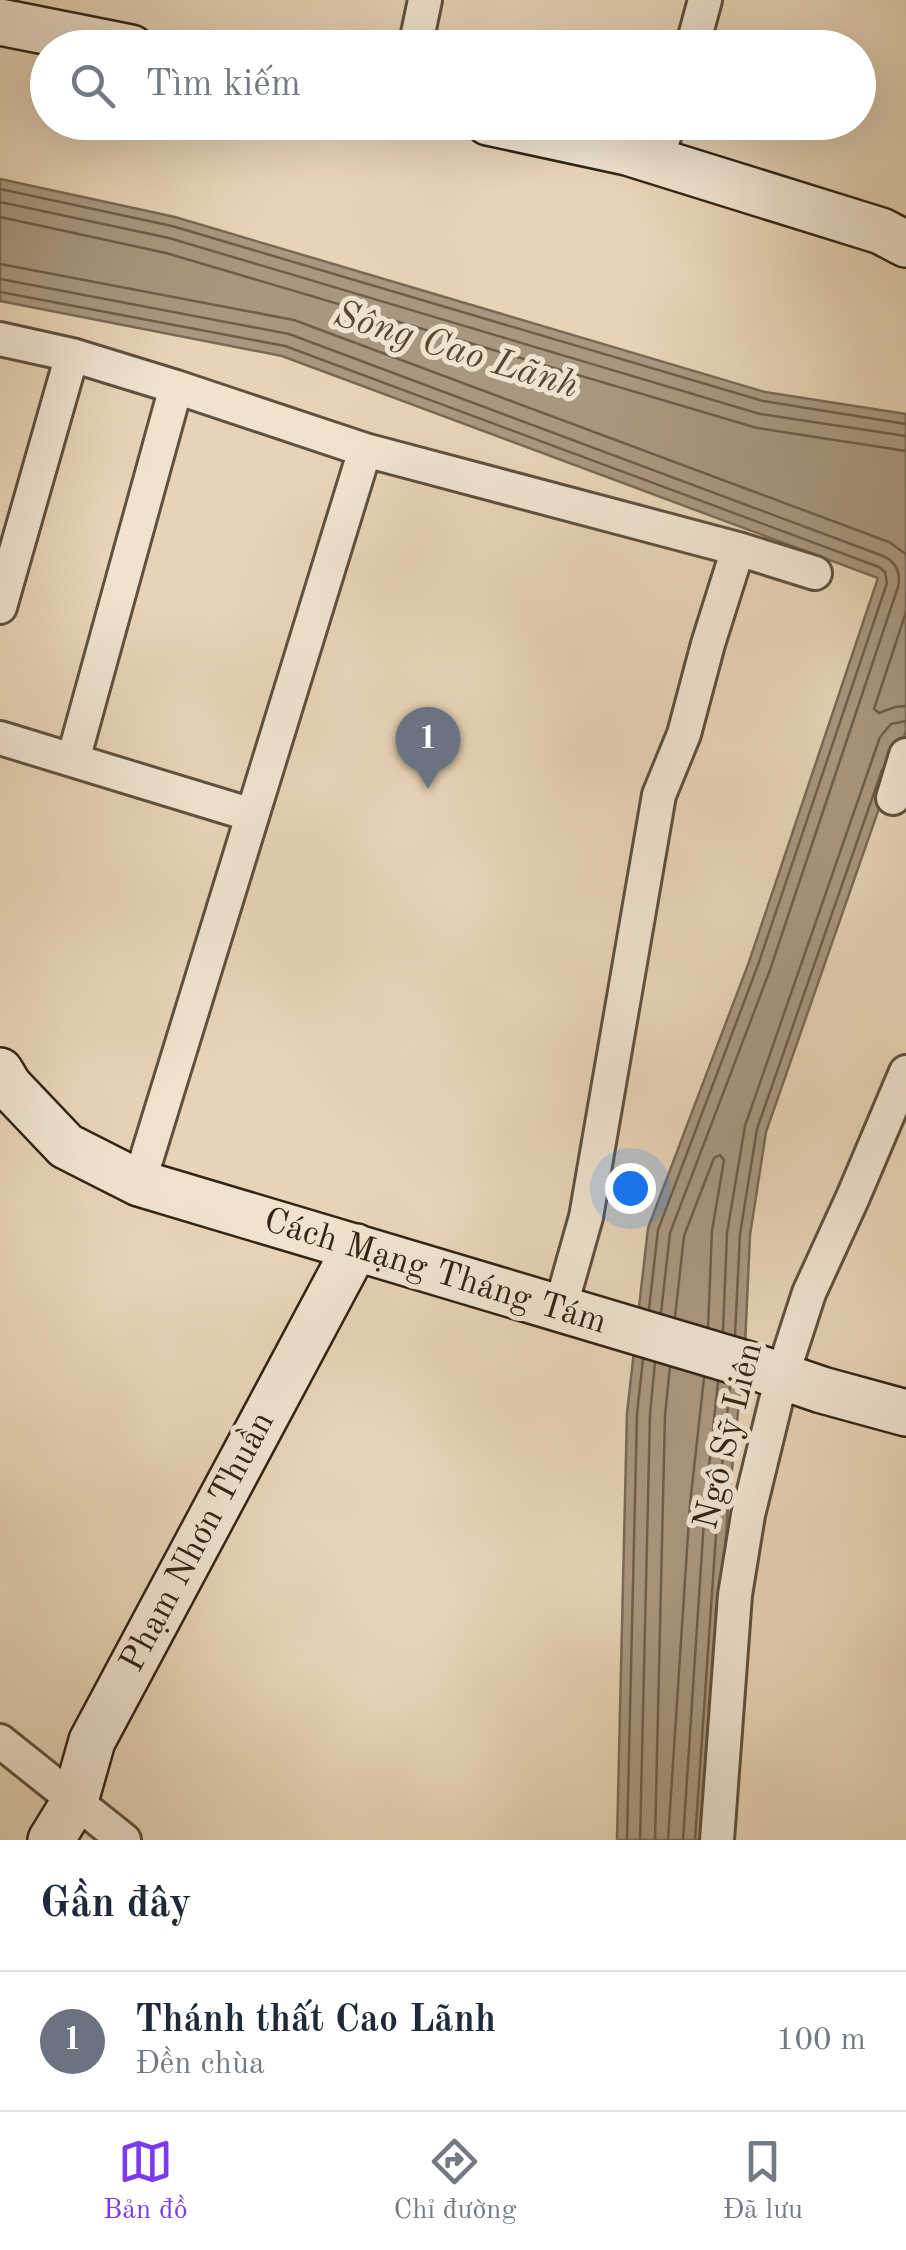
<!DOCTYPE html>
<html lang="vi">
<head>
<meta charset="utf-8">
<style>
  body { margin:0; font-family:"Old Standard TT",serif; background:#f6f6f7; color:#1f2937 }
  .you { position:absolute; left:630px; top:1188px; width:35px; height:35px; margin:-25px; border:8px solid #fff; border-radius:50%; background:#1a73e8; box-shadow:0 0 0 15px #1a73e833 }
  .badge { display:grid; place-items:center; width:65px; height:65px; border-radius:50%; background:#7c3aed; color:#fff; font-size:32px; font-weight:700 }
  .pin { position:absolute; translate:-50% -82px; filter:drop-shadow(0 2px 5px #0008) }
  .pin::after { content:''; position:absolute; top:52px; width:35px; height:30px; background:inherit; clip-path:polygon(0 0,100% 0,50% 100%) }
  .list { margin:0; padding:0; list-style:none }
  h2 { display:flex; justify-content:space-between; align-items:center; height:130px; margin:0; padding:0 40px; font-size:42px }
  h2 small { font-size:32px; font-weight:400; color:#747a83 }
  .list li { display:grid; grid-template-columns:65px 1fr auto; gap:30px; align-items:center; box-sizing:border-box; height:140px; padding:0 40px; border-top:2px solid #e0e1e3 }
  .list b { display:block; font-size:38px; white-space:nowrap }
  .list p { margin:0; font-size:32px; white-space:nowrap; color:#747a83 }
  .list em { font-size:32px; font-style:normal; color:#747a83 }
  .icon { flex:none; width:55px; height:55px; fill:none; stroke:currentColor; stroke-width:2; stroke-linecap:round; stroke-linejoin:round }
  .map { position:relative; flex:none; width:906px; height:1840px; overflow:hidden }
  .search { position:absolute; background:#fff; box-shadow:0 10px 40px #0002; left:30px; right:30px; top:30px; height:110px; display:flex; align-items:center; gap:25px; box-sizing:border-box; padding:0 35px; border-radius:55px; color:#747a83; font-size:38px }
  .sheet { height:270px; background:#fff }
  nav { display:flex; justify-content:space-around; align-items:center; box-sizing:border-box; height:140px; border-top:2px solid #e0e1e3; background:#fff; font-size:28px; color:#747a83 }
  nav a { display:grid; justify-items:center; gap:5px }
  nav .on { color:#7c3aed }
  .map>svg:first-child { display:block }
</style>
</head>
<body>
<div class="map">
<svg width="906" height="1840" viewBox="0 0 906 1840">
  <rect width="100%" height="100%" fill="#e7d4b7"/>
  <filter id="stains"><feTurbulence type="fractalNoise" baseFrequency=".002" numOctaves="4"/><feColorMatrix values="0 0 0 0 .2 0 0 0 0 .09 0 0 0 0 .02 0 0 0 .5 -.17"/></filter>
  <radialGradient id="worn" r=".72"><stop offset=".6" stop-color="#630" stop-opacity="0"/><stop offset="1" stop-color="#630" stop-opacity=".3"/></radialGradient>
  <path fill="#a99880" stroke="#796a55" stroke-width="2.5" d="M0,179L175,217L765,392L906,414V731L766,1132L750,1235L745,1346L728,1507L705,1840H617L627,1413L648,1228L749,962L878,578L282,356L0,301Z"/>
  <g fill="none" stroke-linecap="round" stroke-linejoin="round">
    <path stroke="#6e5e4a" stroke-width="2.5" d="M0,189L172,226L763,401L906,424
      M0,202L169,238L760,414L906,436
      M0,217L166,253L757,428L906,451
      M0,264L294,320L889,542L906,554
      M0,279L289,334L883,556C896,562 901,573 898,587L770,970L670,1233L661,1313
      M0,292L285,346L879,567L885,572L887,583L758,965L658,1230L649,1309
      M906,612L874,709L879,713L895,707L906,706
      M675,1317L684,1236L714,1158L720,1155L724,1160L712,1231L708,1327
      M723,1331L727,1233L745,1126L880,737L891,724L906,721
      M735,1335L740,1234L757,1129L882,770
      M627,1840L637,1414L643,1359
      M640,1840L650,1414L655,1363
      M655,1840L665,1415L670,1367
      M668,1840L690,1504L704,1378
      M683,1840L705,1505L718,1382
      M695,1840L718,1506L730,1386"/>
    <g stroke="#5f513e" stroke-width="38">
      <path id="street" d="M415,48L425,0
        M692,48L705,0
        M656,161L669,122
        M0,339L72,355L176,387L365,450L738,549L815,573
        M0,607L72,355
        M0,738L252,815
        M73,760L176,387
        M893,798L906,755
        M139,1183L365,450
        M560,1309L586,1217L659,795L684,734L708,644L738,549
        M0,1741L124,1840
        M717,1840L735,1595L748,1515L782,1376L809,1293L853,1197L906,1072"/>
    </g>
    <g stroke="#322515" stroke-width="50">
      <path id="secondary" d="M0,22L131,48
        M488,122L627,152L881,231L906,244
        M0,1071L9,1086L66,1146L139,1183L749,1365L822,1390L906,1413
        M51,1840L75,1801L92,1741L356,1247"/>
    </g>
    <use href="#street" stroke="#efe3d0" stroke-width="32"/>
    <use href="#secondary" stroke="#efe3d0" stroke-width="45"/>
  </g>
  <g text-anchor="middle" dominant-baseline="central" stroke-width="10" stroke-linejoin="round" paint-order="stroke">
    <g font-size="35" fill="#322515" stroke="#efe3d0">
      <text transform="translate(435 1272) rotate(17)">Cách Mạng Tháng Tám</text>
      <text transform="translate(729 1436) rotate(-76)">Ngô Sỹ Liên</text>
      <text transform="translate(198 1542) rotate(-62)">Phạm Nhơn Thuần</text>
    </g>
    <g font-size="38" font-style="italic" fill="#564835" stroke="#efe3d0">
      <text transform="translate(456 351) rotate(17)">Sông Cao Lãnh</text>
    </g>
  </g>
  <rect width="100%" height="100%" filter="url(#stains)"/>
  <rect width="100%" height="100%" fill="url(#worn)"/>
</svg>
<div class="you"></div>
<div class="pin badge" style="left:428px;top:789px;background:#6b7280">1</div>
<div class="search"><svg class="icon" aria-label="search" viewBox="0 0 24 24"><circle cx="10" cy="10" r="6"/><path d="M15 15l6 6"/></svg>Tìm kiếm</div>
</div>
<section class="sheet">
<h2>Gần đây<small></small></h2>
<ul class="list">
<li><span class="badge" style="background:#6b7280">1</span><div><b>Thánh thất Cao Lãnh</b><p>Đền chùa</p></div><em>100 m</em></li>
</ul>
</section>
<nav>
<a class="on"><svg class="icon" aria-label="map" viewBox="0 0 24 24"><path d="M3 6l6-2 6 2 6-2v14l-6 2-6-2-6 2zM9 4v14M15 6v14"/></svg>Bản đồ</a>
<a><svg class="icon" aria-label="directions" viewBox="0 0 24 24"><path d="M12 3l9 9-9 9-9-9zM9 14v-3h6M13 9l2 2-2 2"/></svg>Chỉ đường</a>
<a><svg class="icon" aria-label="saved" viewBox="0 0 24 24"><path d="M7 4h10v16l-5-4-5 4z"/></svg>Đã lưu</a>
</nav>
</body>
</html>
